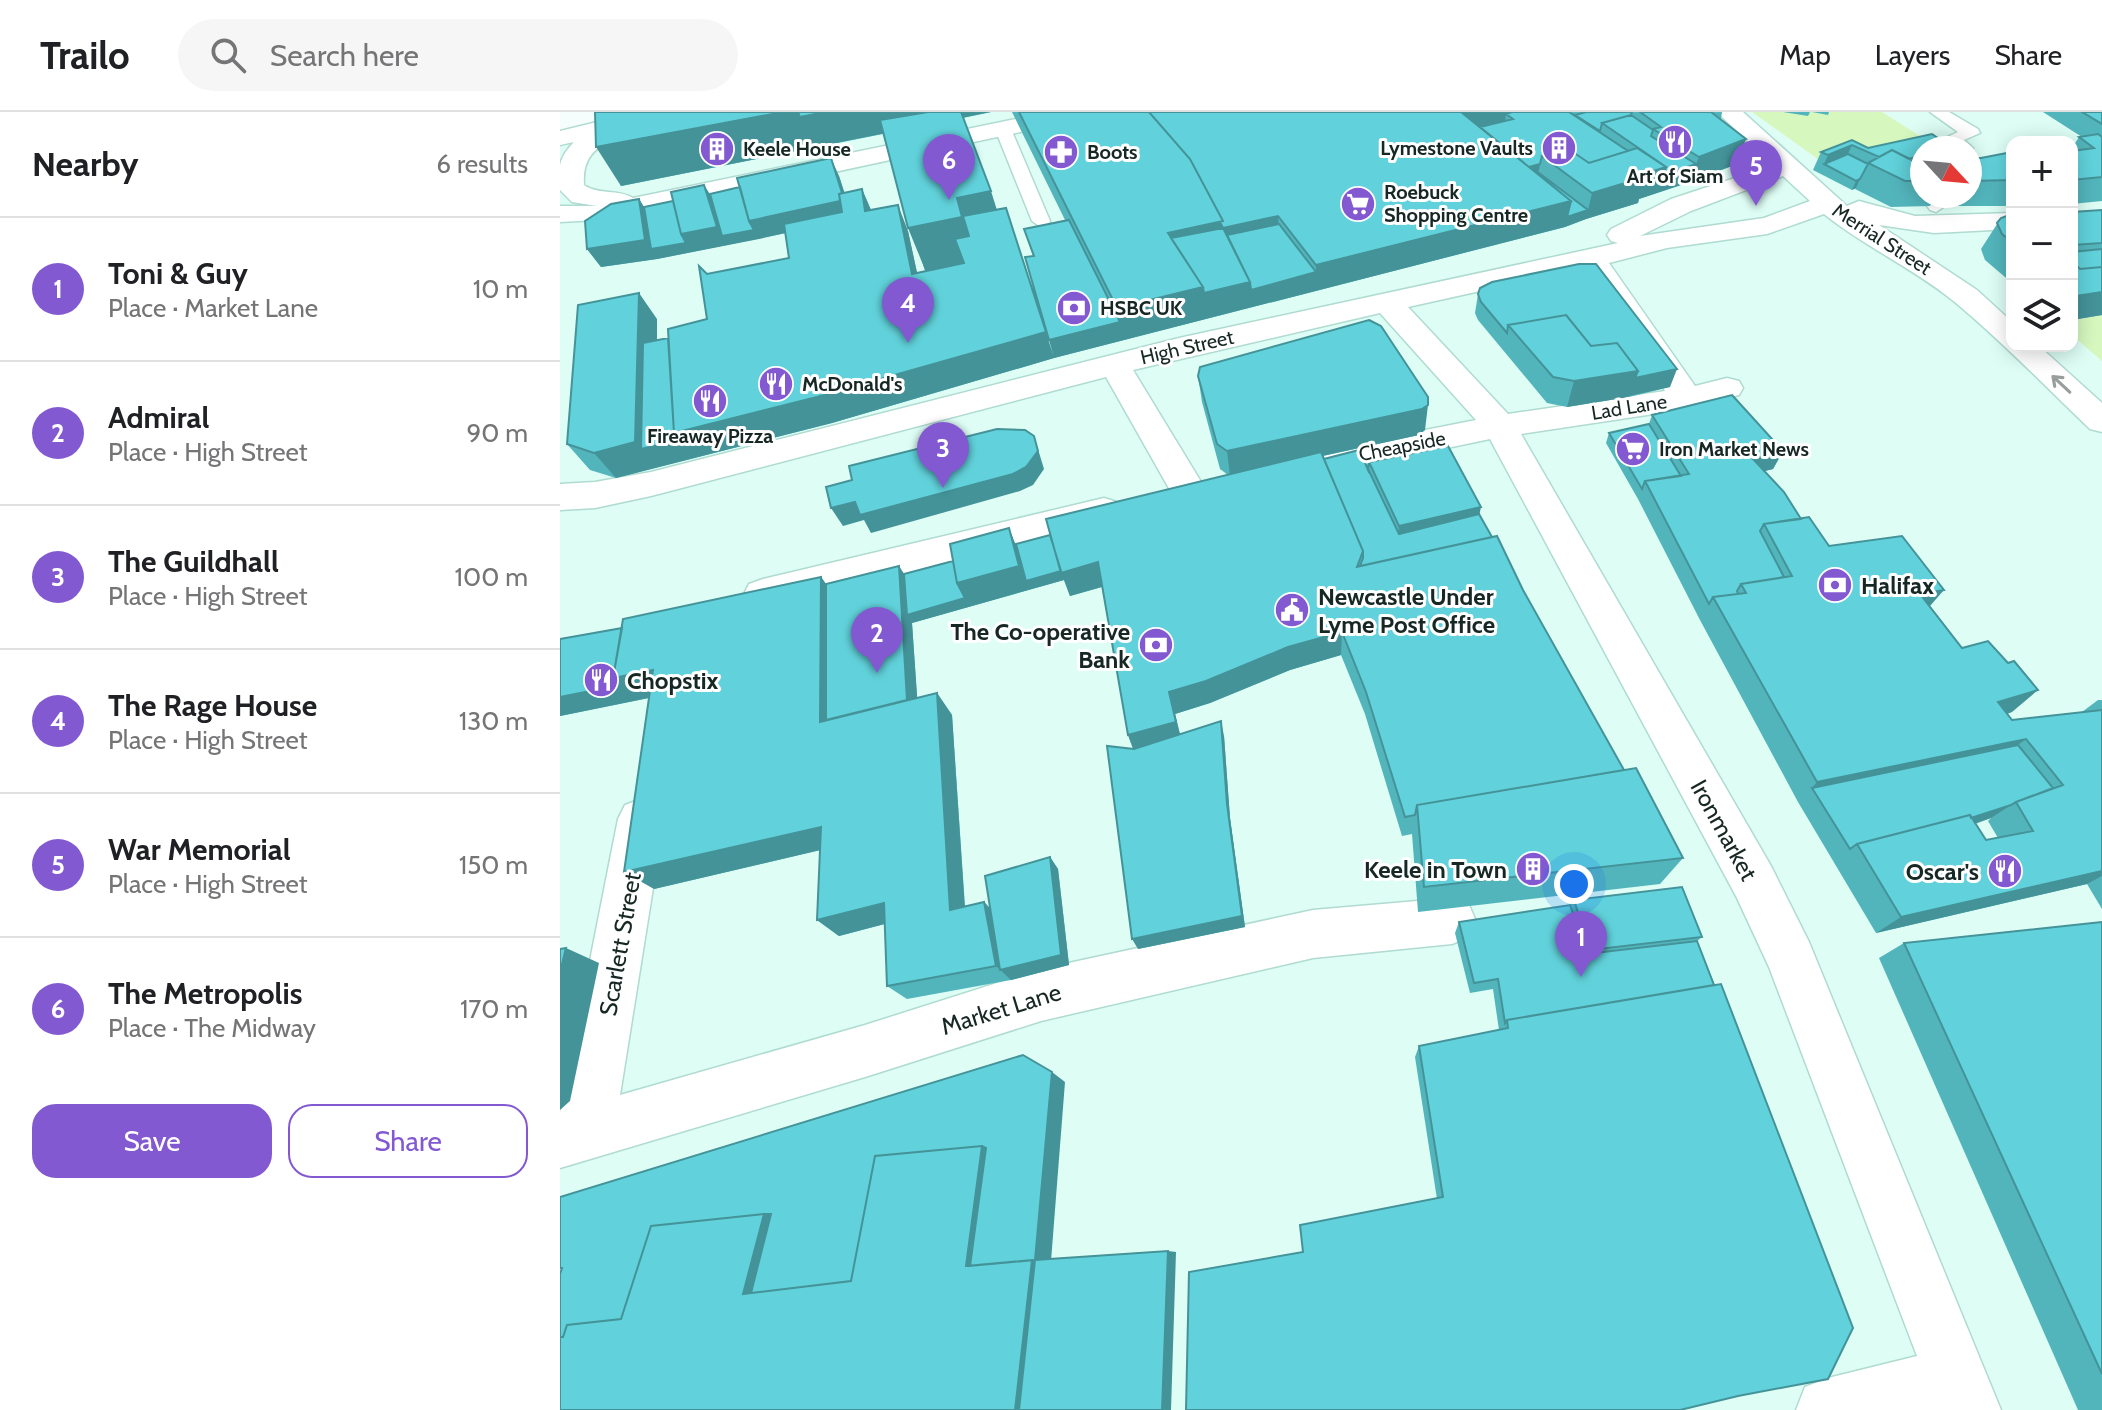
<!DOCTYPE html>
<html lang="en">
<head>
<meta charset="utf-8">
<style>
  body { margin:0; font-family:Cabin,sans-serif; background:#f6f6f6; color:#202124 }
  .controls { position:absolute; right:24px; top:24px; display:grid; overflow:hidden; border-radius:16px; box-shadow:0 4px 20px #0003 }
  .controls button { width:72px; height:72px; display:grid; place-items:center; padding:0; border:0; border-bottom:2px solid #e0e0e0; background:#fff; color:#202124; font:40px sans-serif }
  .compass { position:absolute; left:1350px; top:24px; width:72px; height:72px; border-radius:50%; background:#fff; box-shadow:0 4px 20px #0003; rotate:116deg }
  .you { position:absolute; left:1014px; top:772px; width:28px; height:28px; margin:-20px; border:6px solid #fff; border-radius:50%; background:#1a73e8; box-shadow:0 0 0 12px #1a73e833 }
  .badge { display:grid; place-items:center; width:52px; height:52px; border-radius:50%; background:#8359d2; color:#fff; font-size:26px; font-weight:700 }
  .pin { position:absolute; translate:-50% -66px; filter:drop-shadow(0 2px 4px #0008) }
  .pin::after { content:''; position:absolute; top:42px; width:28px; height:24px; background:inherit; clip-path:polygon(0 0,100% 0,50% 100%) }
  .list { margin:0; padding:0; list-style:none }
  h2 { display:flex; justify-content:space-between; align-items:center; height:104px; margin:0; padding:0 32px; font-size:34px }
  h2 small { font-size:26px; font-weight:400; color:#757577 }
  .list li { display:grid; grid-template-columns:52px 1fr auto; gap:24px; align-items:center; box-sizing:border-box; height:144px; padding:0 32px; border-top:2px solid #e0e0e0 }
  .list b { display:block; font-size:30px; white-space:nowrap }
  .list p { margin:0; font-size:26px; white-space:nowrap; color:#757577 }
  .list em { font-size:26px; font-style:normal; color:#757577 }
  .actions { display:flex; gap:16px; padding:24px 32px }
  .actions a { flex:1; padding:18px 0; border:2px solid #8359d2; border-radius:24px; text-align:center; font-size:28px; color:#8359d2 }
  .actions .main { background:#8359d2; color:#fff }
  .icon { flex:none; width:44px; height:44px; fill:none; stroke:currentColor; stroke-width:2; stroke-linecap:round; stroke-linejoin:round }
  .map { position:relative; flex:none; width:1542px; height:1298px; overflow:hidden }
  header { display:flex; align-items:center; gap:48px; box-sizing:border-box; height:112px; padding:0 40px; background:#fff; border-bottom:2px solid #e0e0e0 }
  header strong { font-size:38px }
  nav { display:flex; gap:44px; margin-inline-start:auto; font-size:28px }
  .search { width:560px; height:72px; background:#f6f6f6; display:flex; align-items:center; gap:20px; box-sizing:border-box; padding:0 28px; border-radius:44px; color:#757577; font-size:30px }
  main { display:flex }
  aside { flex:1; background:#fff }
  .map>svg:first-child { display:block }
</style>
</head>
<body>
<header>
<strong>Trailo</strong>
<div class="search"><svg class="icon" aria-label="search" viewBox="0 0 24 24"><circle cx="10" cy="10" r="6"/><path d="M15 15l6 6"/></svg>Search here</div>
<nav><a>Map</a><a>Layers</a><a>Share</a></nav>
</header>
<main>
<aside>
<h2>Nearby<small>6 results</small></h2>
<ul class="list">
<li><span class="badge">1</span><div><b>Toni &amp; Guy</b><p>Place · Market Lane</p></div><em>10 m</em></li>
<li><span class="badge">2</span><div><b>Admiral</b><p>Place · High Street</p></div><em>90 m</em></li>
<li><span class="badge">3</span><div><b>The Guildhall</b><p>Place · High Street</p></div><em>100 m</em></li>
<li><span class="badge">4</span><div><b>The Rage House</b><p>Place · High Street</p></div><em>130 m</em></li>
<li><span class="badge">5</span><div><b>War Memorial</b><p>Place · High Street</p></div><em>150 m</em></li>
<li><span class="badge">6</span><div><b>The Metropolis</b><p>Place · The Midway</p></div><em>170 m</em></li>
</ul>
<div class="actions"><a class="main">Save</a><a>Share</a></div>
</aside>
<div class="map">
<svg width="1542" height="1298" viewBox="0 0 1542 1298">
  <rect width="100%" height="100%" fill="#f5fefc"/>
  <path fill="#ddfdf5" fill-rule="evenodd" d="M74,0H1192L1266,53L1367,28L1322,0H1542V1298H0V26ZM1452,30H1512V234H1452ZM1362,36H1410V84H1362Z"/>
  <path fill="#d6f7be" d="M1192,0H1322L1368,29L1266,53Z
    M1542,203V249L1512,223V208Z"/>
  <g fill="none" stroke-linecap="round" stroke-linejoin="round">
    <g stroke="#afdbd0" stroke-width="3">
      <path id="lane" d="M1370,0H1389L1418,17L1420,21L1404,28L1413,36L1410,40V36C1399,36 1390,37 1383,27L1398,20Z
        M443,12L451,17L490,109L488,113L481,115L472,109L435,17Z
        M1362,81V84H1378L1385,94L1376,100L1370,98L1360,84Z"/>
    </g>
    <g stroke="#afdbd0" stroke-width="3">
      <path id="street" d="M1157,0H1183L1287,94L1299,89L1355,104L1452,101V117L1374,121L1319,113L1417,178L1452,210V234H1479L1542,291V320L1530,317C1485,274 1443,230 1396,191C1355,157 1305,135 1264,102L1207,122L1107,136L1049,151L1135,274L1167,266L1179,269L1183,276L1179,283L1127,297L961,322L1211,754L1249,830L1441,1298H1236L1245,1275L1268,1266L1357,1244L1209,855L1177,786L930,327L744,366L732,362L727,354L732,346L744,342L916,308L820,201L573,258L646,378L641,387L628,390L615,387L546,265L91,384L35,396L0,398V372L35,370L91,360L619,226L1058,131L1051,129L1047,123L1051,117L1111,87L1187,62L1210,51ZM1223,64L1250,89L1204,106L1080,124L1131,99ZM1024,156L1105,279L948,302L848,195Z
        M62,1L71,3L74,8C55,34 21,30 24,73C38,83 59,77 73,86L470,4L479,6L482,11L479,16L470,18L56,107L0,110V94H37L12,90L0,78C0,70 0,60 0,53C5,30 41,6 62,1Z
        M544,386L557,390L562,399L557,408L203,497L189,492L184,482L189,472L203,467Z
        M81,687L97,693L104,707L60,983L305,913L481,857L753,798L892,786L909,793L916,809L909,825L892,832L753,846L481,909L305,965L0,1056V1000L58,707L65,693Z"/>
    </g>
    <g stroke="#afdbd0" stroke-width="3">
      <path id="highway" d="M56,0H86C69,23 26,27 0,33V19L37,10Z"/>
    </g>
    <use href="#lane" fill="#fff" fill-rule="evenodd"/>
    <use href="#street" fill="#fff" fill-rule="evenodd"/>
    <use href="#highway" fill="#fff" fill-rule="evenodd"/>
  </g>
  <path fill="#53b5bc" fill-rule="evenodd" d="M35,0H431L403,6L436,98L494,246L272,311L56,366L30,358L7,332L97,207V228L108,226L147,207V162L229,146L226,121L97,147L41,155L27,137L79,87L84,95L113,89L144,73L150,82L279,64L284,81L302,77L311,98L348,119L357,161L365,159L323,22L61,74Z
    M452,0H1162L1161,7L1177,52L1130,70L1079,87L1078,91L1026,107L1005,115L494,246L473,144L464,117L505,108Z
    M1223,0H1250L1248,4Z
    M1252,0H1269L1268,3Z
    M1483,0H1542V89L1512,92V36L1519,25H1522Z
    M1292,28L1308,36L1391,35L1362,36V84H1410V46H1421L1452,40V94H1383L1376,84L1370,94L1331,95L1295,77L1296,76L1292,78L1253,58L1261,40Z
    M1542,98V203L1512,208V100Z
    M1452,102V171L1425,148L1421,137L1441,106Z
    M918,182L1110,275L1069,285L1007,295L987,291L918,208L915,201Z
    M638,264L865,318L859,323L763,344L764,347L803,346L919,402L1064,658L1123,746L1100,772L858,800L852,722L842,724L805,602L781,543L730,558L650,591L615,602L620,622L664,624L670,706L685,815L578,837L573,637L568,623L542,475L510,484L504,468L352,511L357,586L377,581L392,603L405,794L424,790L431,797L490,745L498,757L509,853L451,868L347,887L327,874L325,812L279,824L257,808L260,738L94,777L89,586L0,604V527L62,516L261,465L266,472L344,462L490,423L668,363L660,357L642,290Z
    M1092,303L1223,339L1213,357L1205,359L1241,407L1269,434L1370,494L1452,600L1447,602L1452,608L1522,600L1538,588H1542V797L1527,772L1316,821L1238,690L1140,508L1078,387L1046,331L1049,321L1089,312ZM1431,706L1428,709L1438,726L1426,728L1415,712Z
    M1014,788L1142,825L1137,829L1293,1216L743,1140L877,1087L855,945L859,934L939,918L933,877L910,881L895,821L899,810L1010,793Z
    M1542,810V1298H1518L1319,846L1344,831Z"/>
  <path fill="#449399" d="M223,0H431L61,74L36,35Z
    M895,0H961L953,7L946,2L945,10L893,21Z
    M1186,27L1177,52L1130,70L1079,87L1078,91L1026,107L1005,115L494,246L489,228L560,210L557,196L643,175L690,170L756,160V153L1011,89L1028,98L1032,81L1081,63L1106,55L1136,52L1139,45Z
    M1292,33L1284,51L1264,52L1268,43Z
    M1362,43V59L1337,50Z
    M271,46L279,64L293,106L199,127L97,147L41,155L27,137L79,87L90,105L121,122L144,73L155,92L189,109Z
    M980,52L977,70L959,58Z
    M1300,67L1296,76L1292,78L1296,69Z
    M302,77L313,103L305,99Z
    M431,79L445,124L418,150L366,160L348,116L397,86Z
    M338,93L348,119L363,188L352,162Z
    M718,104L720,130L624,150L608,121L663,109Z
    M1542,180V203L1512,208V190L1516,184Z
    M79,181L97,207L96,334L114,321L486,220L494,246L272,311L56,366L34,341Z
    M1117,257L1110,275L1069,284L1075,266Z
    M1078,259L1069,285L1007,295L1014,269Z
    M868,293L865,318L859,323L670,364L667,339Z
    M474,324L484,357L473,373L460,379L311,421L304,408L283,414L271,396Z
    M1223,339L1213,357L1184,364L1193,347Z
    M921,395L916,419L837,439L839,414Z
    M449,416L459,441L538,450L545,474L510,484L504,468L352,511L359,611L260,610L261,465L278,489L339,454L350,471H397Z
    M1384,478L1363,502L1360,482Z
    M782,520L781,543L730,558L650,591L615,602L622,631L576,644L568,623L609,580L728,535Z
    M93,558L118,580L0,604V585L53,566Z
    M1478,578L1452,600L1413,612L1438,590Z
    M377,581L392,603L406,814L390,798Z
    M661,609L664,624L670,706L685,815L578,837L572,827L667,692Z
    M1466,627L1439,647L1252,676L1257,670Z
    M1451,693L1431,706L1384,722L1303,743Z
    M261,715L282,733L94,777L64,760Z
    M490,745L498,757L509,853L451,868L436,854L424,790L439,806Z
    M1542,759V764L1527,772L1316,821L1341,805Z
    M324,791L343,807L279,824L257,808Z
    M6,836L39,851L10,989L0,998V860Z
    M492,960L505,970L491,1149L475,1298H455Z
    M422,1034L443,1042L429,1153L406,1154Z
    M204,1102L239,1106L190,1182H183Z
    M608,1139L616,1140L611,1298H602Z"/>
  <path fill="#61d2db" stroke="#449399" stroke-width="2" d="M35,0H223L36,35Z
    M238,0H265L240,5Z
    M368,0H401L431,79L397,86L402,105L348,116L320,8Z
    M459,0H589L630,47L663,109L608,121L643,175L557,196Z
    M589,0H901L1011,89L756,153L718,104L663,116L690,170L644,181L643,175L611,126L663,116L660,110L663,109L630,47Z
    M952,0H1009L1068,39L1029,51L1007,36L982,44L980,52L969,55L920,15L953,7L946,2Z
    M1026,0H1072L1071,3L1042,11L1040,19L1015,3Z
    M1080,0H1151L1186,27L1139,45L1093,17L1101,15Z
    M1522,0H1542V12Z
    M1071,3L1093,18L1091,24L1136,52L1104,63L1106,55L1042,11Z
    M1372,22L1391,35L1362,36V43L1349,47L1332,38L1319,45L1292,33L1268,43L1261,40L1292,28L1308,36Z
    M1538,22L1542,25V65L1512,68V39L1534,36L1519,25Z
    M1007,36L1029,51L1077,36L1106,55L1081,63L1085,65L1032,81L982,44Z
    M1332,38L1362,53V69H1345L1308,51Z
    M1452,40V68L1410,69V46H1421Z
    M1288,42L1308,52L1300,67L1296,69L1264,52Z
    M271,46L282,81L279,82L280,89L189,109L177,66Z
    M977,61H979L1028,98L1007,105L1011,89Z
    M144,73L157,115L121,122L111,80Z
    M180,75L189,109L194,118L162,124L150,82Z
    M302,77L305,99L338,93L352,162L404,151L395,127L409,124L403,104L446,96L486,220L257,285L114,321L108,217L147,207L139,154L147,162L229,146L224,112L282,100L279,82Z
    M79,87L85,128L27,137L25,109L51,92Z
    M113,89L121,122L126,131L91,137L84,95Z
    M1542,98V131L1512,133V100Z
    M1452,102V130L1442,122L1437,111L1441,106Z
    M509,108L560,210L489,228L465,145L474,144L464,117Z
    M719,112L756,160L691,178L690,170L667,123Z
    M1542,137V155L1520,157L1512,149V140Z
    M1512,149L1520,157L1542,155V180L1516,184L1512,180Z
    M1019,152H1036L1117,257L1075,266L1078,259L1057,231L1031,234L1006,203L948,213L947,221L921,190L918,182L920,176L932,170Z
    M79,181L75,330L34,341L7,332L18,193Z
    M1006,203L1031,234L1057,231L1078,259L1014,269L993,265L948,213Z
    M809,208L821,214L868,285V293L862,297L667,339L657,332L638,264L640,255Z
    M108,226L114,321L120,328L81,337L83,231Z
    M1172,283L1223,339L1193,347L1224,380L1241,407L1204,412L1200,419L1224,465L1181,472L1177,479L1178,482L1153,485L1149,492L1085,369L1129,362L1092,303Z
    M1089,312L1121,364L1085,369L1082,377L1049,321Z
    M437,317L465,318L474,324L478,339L466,355L453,362L300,403L295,390L271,396L266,375L292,368L289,354Z
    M874,331L877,336L809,350L808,358L803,346Z
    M888,334L921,395L839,414L809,350Z
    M799,338L839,422L919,402L932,425L800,454L803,446V439L764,347Z
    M761,340L803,439L797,455L937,424L963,478L1064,658L857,693L855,703L845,705L806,580L782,520L728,535L646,569L609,580L616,610L568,623L538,450L501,461L486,407Z
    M1249,405L1269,434L1342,424L1384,478L1360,482L1402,536L1428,529L1448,551L1454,549L1478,578L1438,590L1452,608L1542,598V759L1341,805L1297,732L1410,703L1426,728L1473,719L1456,690L1503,673L1466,627L1257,670L1153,485L1186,481L1181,472L1232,464L1204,412Z
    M449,416L459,454L397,471L390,432Z
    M490,423L501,459L466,469L456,432Z
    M393,449L397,471L405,486L347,503L344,462Z
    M339,454L347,588L266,608V472Z
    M261,465L260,610L377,581L390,798L424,790L436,854L327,874L324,791L257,808L261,715L64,760L93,558L53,566L63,507Z
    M62,516L53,566L60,573L0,585V527Z
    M661,609L667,692L682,804L572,827L547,634L574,637Z
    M1458,633L1493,676L1456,690L1451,693L1411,706L1410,703L1297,732L1290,737L1252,676Z
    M1076,656L1123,746L864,775L857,693Z
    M490,745L501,843L440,858L425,764Z
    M1122,775L1142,825L1030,838L1014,788Z
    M1010,793L1027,842L1137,829L1154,873L947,908L945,911L938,867L914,871L899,810Z
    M1542,810V1262L1344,831Z
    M6,836L0,860V837Z
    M1161,872L1293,1216L1268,1267L1178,1284L1120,1298H626L629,1160L743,1140L740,1113L883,1085L859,934L948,916L947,908Z
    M463,943L492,960L475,1148L410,1154L426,1036L422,1034L315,1044L291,1169L191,1181L211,1102H204L91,1114L61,1207L7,1213L3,1225H0V1162L2,1156H0V1085Z
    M422,1034L406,1154L472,1148L455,1298H0V1225H3L7,1213L61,1207L91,1114L204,1102L183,1182L291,1169L315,1044Z
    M608,1139L602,1298H459L475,1148Z"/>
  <defs><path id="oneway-shaft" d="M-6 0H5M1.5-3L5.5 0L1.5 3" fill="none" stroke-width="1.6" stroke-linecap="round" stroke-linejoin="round" transform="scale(2)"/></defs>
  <use stroke="#979e9c" href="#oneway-shaft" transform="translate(1501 272) rotate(-137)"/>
  <defs>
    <g id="restaurant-disc" transform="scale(1.8)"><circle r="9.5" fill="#8359d2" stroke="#fff"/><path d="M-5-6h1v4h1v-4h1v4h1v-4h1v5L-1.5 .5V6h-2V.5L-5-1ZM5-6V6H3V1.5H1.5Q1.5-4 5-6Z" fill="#fff"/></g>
    <g id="building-disc" transform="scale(1.8)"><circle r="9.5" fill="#8359d2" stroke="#fff"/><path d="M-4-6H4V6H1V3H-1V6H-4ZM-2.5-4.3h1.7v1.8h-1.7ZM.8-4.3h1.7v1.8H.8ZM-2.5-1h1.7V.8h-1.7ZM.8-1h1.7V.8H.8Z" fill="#fff"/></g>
    <g id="pharmacy-disc" transform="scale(1.8)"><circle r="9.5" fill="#8359d2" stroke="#fff"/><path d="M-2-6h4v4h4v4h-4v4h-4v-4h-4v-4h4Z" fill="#fff"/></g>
    <g id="supermarket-disc" transform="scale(1.8)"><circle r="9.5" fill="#8359d2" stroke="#fff"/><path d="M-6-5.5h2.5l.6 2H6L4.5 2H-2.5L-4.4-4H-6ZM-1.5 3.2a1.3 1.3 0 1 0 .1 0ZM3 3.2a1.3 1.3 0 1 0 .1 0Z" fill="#fff"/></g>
    <g id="bank-disc" transform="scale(1.8)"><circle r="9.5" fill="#8359d2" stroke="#fff"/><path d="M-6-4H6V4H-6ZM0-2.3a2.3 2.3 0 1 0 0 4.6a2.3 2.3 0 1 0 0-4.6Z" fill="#fff"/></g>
    <g id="civic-disc" transform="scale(1.8)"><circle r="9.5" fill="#8359d2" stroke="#fff"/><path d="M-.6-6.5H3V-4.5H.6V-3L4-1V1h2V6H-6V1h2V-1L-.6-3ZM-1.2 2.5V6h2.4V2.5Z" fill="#fff"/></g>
  </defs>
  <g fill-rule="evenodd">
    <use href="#restaurant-disc" x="1115" y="30"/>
    <use href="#building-disc" x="999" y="36"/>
    <use href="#building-disc" x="157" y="37"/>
    <use href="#pharmacy-disc" x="501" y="40"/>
    <use href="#supermarket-disc" x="798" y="92"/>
    <use href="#bank-disc" x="514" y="196"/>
    <use href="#restaurant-disc" x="216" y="272"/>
    <use href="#restaurant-disc" x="150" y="289"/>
    <use href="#supermarket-disc" x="1073" y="337"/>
    <use href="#bank-disc" x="1275" y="473"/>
    <use href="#civic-disc" x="732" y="498"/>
    <use href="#bank-disc" x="596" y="533"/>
    <use href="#restaurant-disc" x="41" y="568"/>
    <use href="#building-disc" x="973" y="757"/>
    <use href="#restaurant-disc" x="1445" y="759"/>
  </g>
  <g text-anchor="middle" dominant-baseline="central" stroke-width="6" stroke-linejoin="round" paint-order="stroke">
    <g font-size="20" font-weight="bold" fill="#172824" stroke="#fff" text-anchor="start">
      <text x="973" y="36" text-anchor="end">Lymestone Vaults</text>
      <text x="183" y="37">Keele House</text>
      <text x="527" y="40">Boots</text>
      <text x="1115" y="64" text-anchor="middle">Art of Siam</text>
      <text x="824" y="80">Roebuck<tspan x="824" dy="23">Shopping Centre</tspan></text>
      <text x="540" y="196">HSBC UK</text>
      <text x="242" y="272">McDonald's</text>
      <text x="150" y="324" text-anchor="middle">Fireaway Pizza</text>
      <text x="1099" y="337">Iron Market News</text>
    </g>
    <g font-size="20" fill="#172824" stroke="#fff">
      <text transform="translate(1322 127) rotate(33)">Merrial Street</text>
      <text transform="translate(627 235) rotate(-13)">High Street</text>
      <text transform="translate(1069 295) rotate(-9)">Lad Lane</text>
      <text transform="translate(842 334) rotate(-11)">Cheapside</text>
    </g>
    <g font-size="24" font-weight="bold" fill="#172824" stroke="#fff" text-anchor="start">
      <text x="1301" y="473">Halifax</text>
      <text x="758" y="484">Newcastle Under<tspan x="758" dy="28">Lyme Post Office</tspan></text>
      <text x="570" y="519" text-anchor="end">The Co-operative<tspan x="570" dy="28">Bank</tspan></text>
      <text x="67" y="568">Chopstix</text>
      <text x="947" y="757" text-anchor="end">Keele in Town</text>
      <text x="1419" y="759" text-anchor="end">Oscar's</text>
    </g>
    <g font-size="24" fill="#172824" stroke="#fff">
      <text transform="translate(1164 718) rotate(61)">Ironmarket</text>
      <text transform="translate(60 832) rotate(-80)">Scarlett Street</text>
      <text transform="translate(441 897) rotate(-17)">Market Lane</text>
    </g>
  </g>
</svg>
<div class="controls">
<button>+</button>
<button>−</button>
<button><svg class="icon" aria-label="layers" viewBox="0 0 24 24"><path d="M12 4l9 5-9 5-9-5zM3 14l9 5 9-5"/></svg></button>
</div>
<svg class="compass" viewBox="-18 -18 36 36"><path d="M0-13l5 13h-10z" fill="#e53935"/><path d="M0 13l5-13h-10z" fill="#757577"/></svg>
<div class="you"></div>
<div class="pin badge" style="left:1021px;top:865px">1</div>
<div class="pin badge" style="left:317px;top:561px">2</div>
<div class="pin badge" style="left:383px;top:376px">3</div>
<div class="pin badge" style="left:348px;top:231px">4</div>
<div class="pin badge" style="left:1196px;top:94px">5</div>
<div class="pin badge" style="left:389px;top:88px">6</div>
</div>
</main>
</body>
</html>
